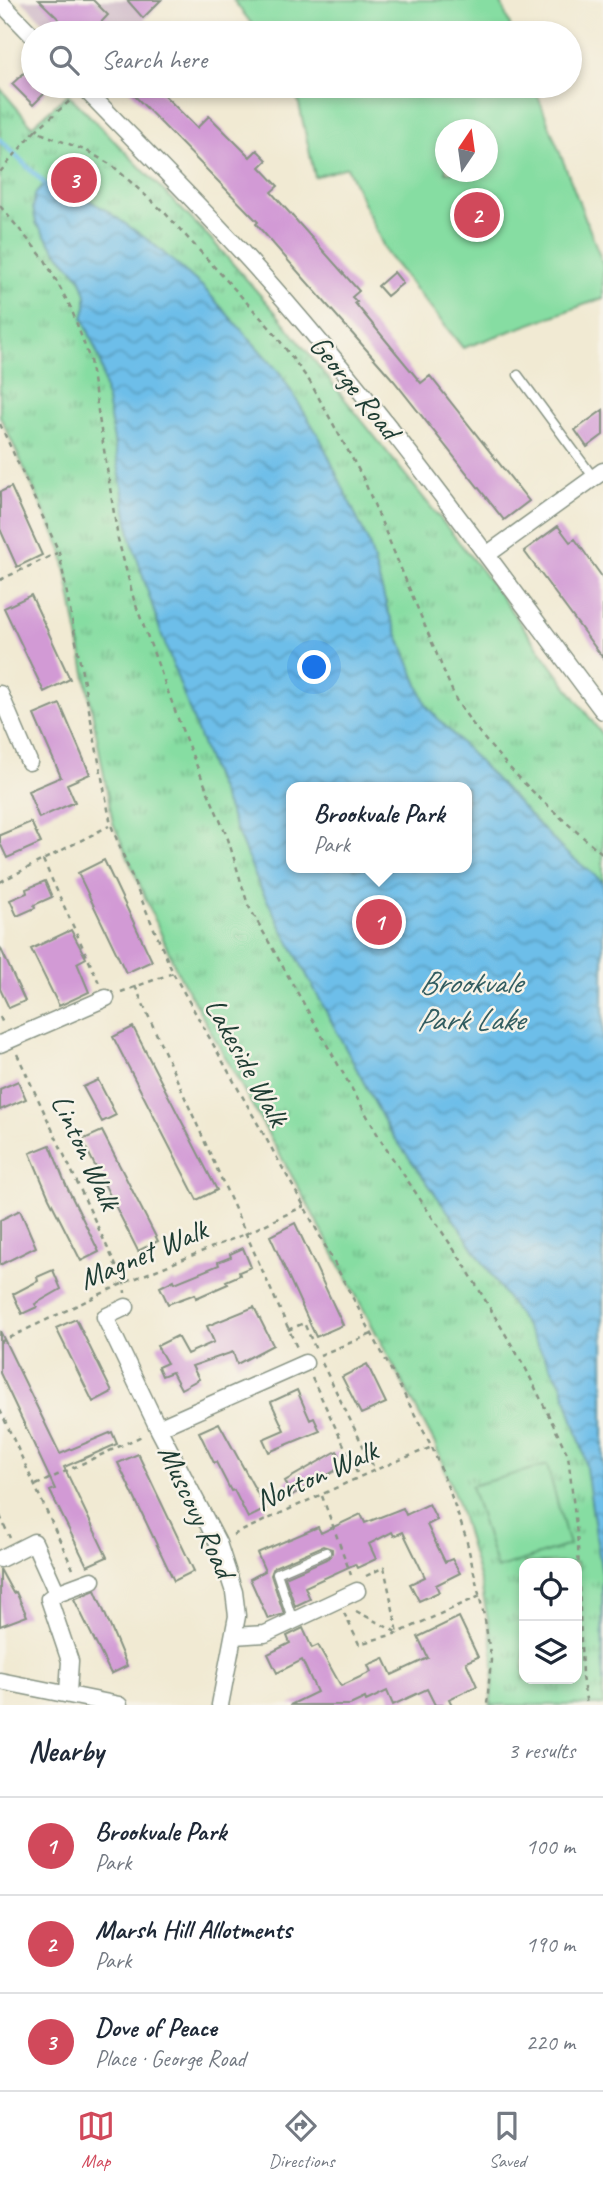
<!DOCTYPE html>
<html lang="en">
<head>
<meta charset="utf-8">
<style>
  body { margin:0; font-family:Caveat,sans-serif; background:#f6f6f7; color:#1f2937 }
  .controls { position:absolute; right:21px; bottom:21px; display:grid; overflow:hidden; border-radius:14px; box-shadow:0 4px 10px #0003 }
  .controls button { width:63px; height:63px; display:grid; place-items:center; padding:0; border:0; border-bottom:2px solid #e0e1e3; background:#fff; color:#1f2937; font:35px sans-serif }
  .compass { position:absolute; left:435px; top:119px; width:63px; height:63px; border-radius:50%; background:#fff; box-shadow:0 4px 10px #0003; rotate:13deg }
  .you { position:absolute; left:315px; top:668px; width:24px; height:24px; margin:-18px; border:5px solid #fff; border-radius:50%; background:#1a73e8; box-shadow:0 0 0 10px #1a73e833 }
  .badge { display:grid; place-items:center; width:46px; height:46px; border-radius:50%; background:#d1495b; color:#fff; font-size:23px; font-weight:700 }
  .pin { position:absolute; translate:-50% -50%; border:4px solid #fff; box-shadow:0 2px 7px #0006 }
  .popup { position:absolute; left:286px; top:782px; width:186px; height:91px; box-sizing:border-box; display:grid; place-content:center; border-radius:14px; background:#fff; filter:drop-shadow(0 2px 5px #0005); font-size:23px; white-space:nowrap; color:#747a83 }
  .popup b { font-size:26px; color:#1f2937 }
  .popup::after { content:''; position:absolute; left:50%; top:100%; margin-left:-14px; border:14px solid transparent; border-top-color:#fff }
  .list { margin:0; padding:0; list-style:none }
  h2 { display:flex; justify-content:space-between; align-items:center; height:91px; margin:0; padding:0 28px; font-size:30px }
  h2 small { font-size:23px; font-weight:400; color:#747a83 }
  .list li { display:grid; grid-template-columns:46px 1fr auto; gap:21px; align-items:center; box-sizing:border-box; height:98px; padding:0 28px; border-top:2px solid #e0e1e3 }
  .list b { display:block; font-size:26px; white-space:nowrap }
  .list p { margin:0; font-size:23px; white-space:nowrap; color:#747a83 }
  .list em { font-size:23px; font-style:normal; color:#747a83 }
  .icon { flex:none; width:38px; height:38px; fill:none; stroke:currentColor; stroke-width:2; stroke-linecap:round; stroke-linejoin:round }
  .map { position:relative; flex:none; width:603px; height:1705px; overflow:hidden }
  .search { position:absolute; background:#fff; box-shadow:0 4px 10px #0003; left:21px; right:21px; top:21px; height:77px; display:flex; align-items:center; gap:18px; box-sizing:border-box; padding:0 24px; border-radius:38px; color:#747a83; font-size:26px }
  .sheet { height:385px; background:#fff }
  nav { display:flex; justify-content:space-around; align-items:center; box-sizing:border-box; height:98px; border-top:2px solid #e0e1e3; background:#fff; font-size:19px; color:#747a83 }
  nav a { display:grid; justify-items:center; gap:4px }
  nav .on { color:#d1495b }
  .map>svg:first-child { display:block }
</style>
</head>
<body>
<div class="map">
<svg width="603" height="1705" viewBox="0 0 603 1705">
  <defs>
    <pattern id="grass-tufts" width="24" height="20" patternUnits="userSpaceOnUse" patternTransform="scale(1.75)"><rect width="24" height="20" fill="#86dda2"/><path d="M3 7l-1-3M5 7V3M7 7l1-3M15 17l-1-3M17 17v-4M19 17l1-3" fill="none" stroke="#6db485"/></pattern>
    <pattern id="water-waves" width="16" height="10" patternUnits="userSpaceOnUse" patternTransform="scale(1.75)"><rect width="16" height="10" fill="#6dbee9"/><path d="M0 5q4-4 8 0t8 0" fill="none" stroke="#599cbe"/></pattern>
  </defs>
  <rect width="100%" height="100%" fill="#f7f3e8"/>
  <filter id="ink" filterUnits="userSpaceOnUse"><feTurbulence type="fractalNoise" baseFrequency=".0143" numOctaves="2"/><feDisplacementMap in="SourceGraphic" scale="14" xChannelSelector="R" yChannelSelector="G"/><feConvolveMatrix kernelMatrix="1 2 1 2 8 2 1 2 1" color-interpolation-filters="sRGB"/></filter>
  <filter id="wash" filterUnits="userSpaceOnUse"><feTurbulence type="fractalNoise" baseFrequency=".00686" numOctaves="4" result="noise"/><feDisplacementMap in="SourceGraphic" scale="28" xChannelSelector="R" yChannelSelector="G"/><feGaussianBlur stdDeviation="1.57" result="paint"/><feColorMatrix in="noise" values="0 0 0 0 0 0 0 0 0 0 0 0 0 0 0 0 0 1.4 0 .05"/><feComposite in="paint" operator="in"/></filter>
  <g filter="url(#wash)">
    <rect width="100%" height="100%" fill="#f1ead3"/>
    <path fill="#d1bdca" d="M21,0H164L132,33H55Z"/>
    <path fill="url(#grass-tufts)" stroke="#528d6b" stroke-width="2" fill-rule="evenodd" d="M0,88L32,126L68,94L210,238L276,313L482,571L603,736V1705H490L494,1670L492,1642L481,1584L458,1504L435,1444L307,1203L177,971L113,823L62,550L0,416ZM292,787H466V868H292ZM524,1563H577V1679H524Z"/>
    <path fill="#86dda2" stroke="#528d6b" stroke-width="2" fill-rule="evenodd" d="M233,0H500L513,33H259Z
      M295,86H534L603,264V298L463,348L387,254L347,167L315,177ZM446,130H488V172H446Z
      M547,1465L569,1545L497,1569L471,1486Z"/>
    <path fill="url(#water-waves)" stroke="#467e8e" stroke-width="2" fill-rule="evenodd" d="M45,184H59L74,192L106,210L151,242L203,287L280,373L320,438L369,544L388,611L427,707L563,850L603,882V1684L602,1575L584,1455L562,1385L525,1325L457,1224L389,1130L259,885L212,771L161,633L131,539L100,360L83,318L86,307V295L80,277L56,251L36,223L33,208L35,194ZM292,787H466V868H292Z"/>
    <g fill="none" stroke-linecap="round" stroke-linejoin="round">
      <path stroke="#6dbee9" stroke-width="5" d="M0,140L45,184"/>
    </g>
    <g id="blocks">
      <path fill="#d29ad5" d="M39,0H93L108,15L91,33H73Z
        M127,0H161L143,18Z
        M26,71L33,79V86H40L46,92L33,105L12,84Z
        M125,86H155L197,128L209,116L250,157L257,150L267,160L260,167L278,186L271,192L359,291L352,297L357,302L355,303L421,383L430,376L529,501L504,520L394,381L256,224L258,222Z
        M394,272L403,283L387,296L378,286Z
        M603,410V435L587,447L575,430Z
        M11,487L42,555L17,567L0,529V492Z
        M558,526L570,542L575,539L603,578V658L524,551Z
        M31,595L70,679L44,692L4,608Z
        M60,704L90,774L67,784L75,802L39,818L28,791L61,777L34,715Z
        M31,822L41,843L7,858L0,843V835Z
        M104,860L152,961L126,973L78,873Z
        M45,881L52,897L34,905L35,908L17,916L10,900L27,893L26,889Z
        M71,930L86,958L77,963L89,992L59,1006L31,949Z
        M0,947L25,1001L9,1008L0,989Z
        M133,1027L217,1190L197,1200L113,1037Z
        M98,1080L116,1115L102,1122L83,1087Z
        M18,1081L26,1099L0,1110V1089Z
        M102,1131L158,1241L138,1251L82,1140Z
        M50,1145L66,1185L99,1252L81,1261L49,1198L30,1153Z
        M20,1210L36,1247L0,1265V1220Z
        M295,1223L343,1325L316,1337L270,1236Z
        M243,1248L251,1267L239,1272L240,1275L226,1281L228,1284L196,1298L195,1294L168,1304L160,1287L174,1280L175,1283L219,1265L218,1262L231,1257L230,1254Z
        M53,1270L61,1289L35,1304L37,1307L22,1314L13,1294L38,1281L37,1277Z
        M254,1307L273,1345L237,1364L233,1352L192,1366L199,1379L181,1389L172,1372L162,1376L158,1367L167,1363L157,1346L177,1336L187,1354L214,1342L207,1326Z
        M76,1319L112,1392L93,1402L56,1328Z
        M0,1331L60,1454L112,1432L117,1444L64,1467L107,1557L87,1566L50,1491L55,1489L0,1373Z
        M367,1364L386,1403L361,1414L342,1377Z
        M297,1390L310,1420L314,1418L320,1431L269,1452L263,1439L284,1430L271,1402Z
        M219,1423L266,1509L248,1518L234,1490L231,1491L216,1462L214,1463L199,1432Z
        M337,1451L345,1465L292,1495L285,1481Z
        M138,1454L194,1571L174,1581L118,1463Z
        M429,1504L437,1520L427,1525L445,1562L452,1559L460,1573L436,1585L439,1592L419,1601L410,1584L425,1577L403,1532L394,1536L392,1532L369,1544L376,1559L357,1568L355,1564L305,1587L310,1599L295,1606L285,1577L329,1558L332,1553V1549L323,1546L274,1567L271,1575L284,1614L268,1619L250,1579L265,1571L257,1553L318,1527L321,1533L361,1514L365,1523L403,1508L406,1515Z
        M0,1569L13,1593L16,1592L27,1616L0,1626Z
        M95,1590L127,1666L111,1674L74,1599Z
        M459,1617L478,1657L466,1662L477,1686L449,1699L452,1705H435L427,1689L393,1705L387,1691L366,1701L365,1698L350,1705H290L317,1692L302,1660L277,1673L268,1654L290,1643L287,1636L303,1628L312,1648L318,1645L341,1686L371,1672L368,1665L384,1658L392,1675L428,1658L418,1637Z"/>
    </g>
  </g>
  <g filter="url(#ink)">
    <use href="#blocks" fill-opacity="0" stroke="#889484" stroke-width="2"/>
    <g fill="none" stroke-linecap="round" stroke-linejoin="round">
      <g stroke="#889484" stroke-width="11">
        <path id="service" d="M518,375L594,478
          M293,1621L277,1573L326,1552"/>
      </g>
      <g stroke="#889484" stroke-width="19">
        <path id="minor" d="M0,2L33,36
          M82,86C138,144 196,201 250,261C378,403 489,559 603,711
          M488,554L603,471
          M0,694L29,762
          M0,1044L106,998
          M126,1307L105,1317L158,1428L218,1543L234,1592L237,1616L220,1705
          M158,1428L305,1363
          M0,1559L34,1542L57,1593
          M234,1636L265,1634L357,1591
          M0,1681L119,1705
          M68,1693L70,1661L49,1599L57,1593L92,1580"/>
      </g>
      <path stroke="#889484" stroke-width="2.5" stroke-dasharray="5 5" stroke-linecap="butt" d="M35,131L72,99
        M0,172L35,131L87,151L113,166L165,213L271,329L310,382L363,478L456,700C495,760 548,808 603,854
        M0,206L45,260L71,308L90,360L118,539L134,600L187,743L228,839L248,905L383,1144L465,1266L526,1369L568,1455L578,1544L582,1677L587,1705
        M0,424L59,552L111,825L134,882L173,973L304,1206L432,1447L451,1495L466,1538L485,1620L491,1660L487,1705
        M0,580L57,553
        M43,860L100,985
        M0,882L109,826
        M135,986L298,1350
        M121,992L173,973
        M0,1017L4,1026
        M17,1054L124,1283L125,1293
        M288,1330L304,1323L316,1350
        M0,1342L124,1283L245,1234L304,1206
        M320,1355L372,1334
        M322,1363L375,1470
        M312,1378L359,1477
        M0,1410L73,1569
        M36,1485L144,1435
        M322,1496L351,1575
        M0,1516L10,1538
        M233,1535L375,1470L432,1447
        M356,1611L398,1633L384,1567L364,1577
        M344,1613L359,1644L398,1633L480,1596"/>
      <use href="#service" stroke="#fff" stroke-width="8"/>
      <use href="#minor" stroke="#fff" stroke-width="16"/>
    </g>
  </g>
  <g text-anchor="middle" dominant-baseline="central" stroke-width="5" stroke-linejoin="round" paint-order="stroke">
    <g font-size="30" fill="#1f3d34" stroke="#f7f3e8">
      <text transform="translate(355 387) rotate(51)">George Road</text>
      <text transform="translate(247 1062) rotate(61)">Lakeside Walk</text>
      <text transform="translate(86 1152) rotate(65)">Linton Walk</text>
      <text transform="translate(143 1254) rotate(-23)">Magnet Walk</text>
      <text transform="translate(316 1475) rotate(-24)">Norton Walk</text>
      <text transform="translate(197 1511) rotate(65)">Muscovy Road</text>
    </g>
    <g font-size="32" font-style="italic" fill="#325d61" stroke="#f7f3e8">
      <text x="470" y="982">Brookvale<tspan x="470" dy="37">Park Lake</tspan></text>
    </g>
  </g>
</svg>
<div class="controls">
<button><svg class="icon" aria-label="locate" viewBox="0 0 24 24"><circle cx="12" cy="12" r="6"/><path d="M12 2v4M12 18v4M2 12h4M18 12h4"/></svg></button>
<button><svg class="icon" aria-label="layers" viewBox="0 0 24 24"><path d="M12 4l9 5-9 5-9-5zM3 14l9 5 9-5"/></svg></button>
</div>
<svg class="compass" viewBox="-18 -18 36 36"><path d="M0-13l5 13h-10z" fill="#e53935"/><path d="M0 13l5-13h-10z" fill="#747a83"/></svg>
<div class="you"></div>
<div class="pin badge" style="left:379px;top:922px">1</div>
<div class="popup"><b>Brookvale Park</b>Park</div>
<div class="pin badge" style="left:477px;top:215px">2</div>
<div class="pin badge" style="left:74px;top:180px">3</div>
<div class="search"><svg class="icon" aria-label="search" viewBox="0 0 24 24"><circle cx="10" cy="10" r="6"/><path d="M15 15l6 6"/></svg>Search here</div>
</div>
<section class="sheet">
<h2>Nearby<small>3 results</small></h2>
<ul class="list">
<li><span class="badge">1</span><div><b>Brookvale Park</b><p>Park</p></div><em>100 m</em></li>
<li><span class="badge">2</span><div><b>Marsh Hill Allotments</b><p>Park</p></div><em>190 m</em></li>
<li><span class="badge">3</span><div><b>Dove of Peace</b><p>Place · George Road</p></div><em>220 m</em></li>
</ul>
</section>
<nav>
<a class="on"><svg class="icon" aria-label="map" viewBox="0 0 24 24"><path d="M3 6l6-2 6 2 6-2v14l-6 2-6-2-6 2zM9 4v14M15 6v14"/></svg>Map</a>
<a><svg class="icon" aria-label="directions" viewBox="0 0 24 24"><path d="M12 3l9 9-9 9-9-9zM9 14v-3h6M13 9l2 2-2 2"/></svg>Directions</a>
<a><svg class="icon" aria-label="saved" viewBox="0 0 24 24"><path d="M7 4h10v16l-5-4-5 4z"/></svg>Saved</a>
</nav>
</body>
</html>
